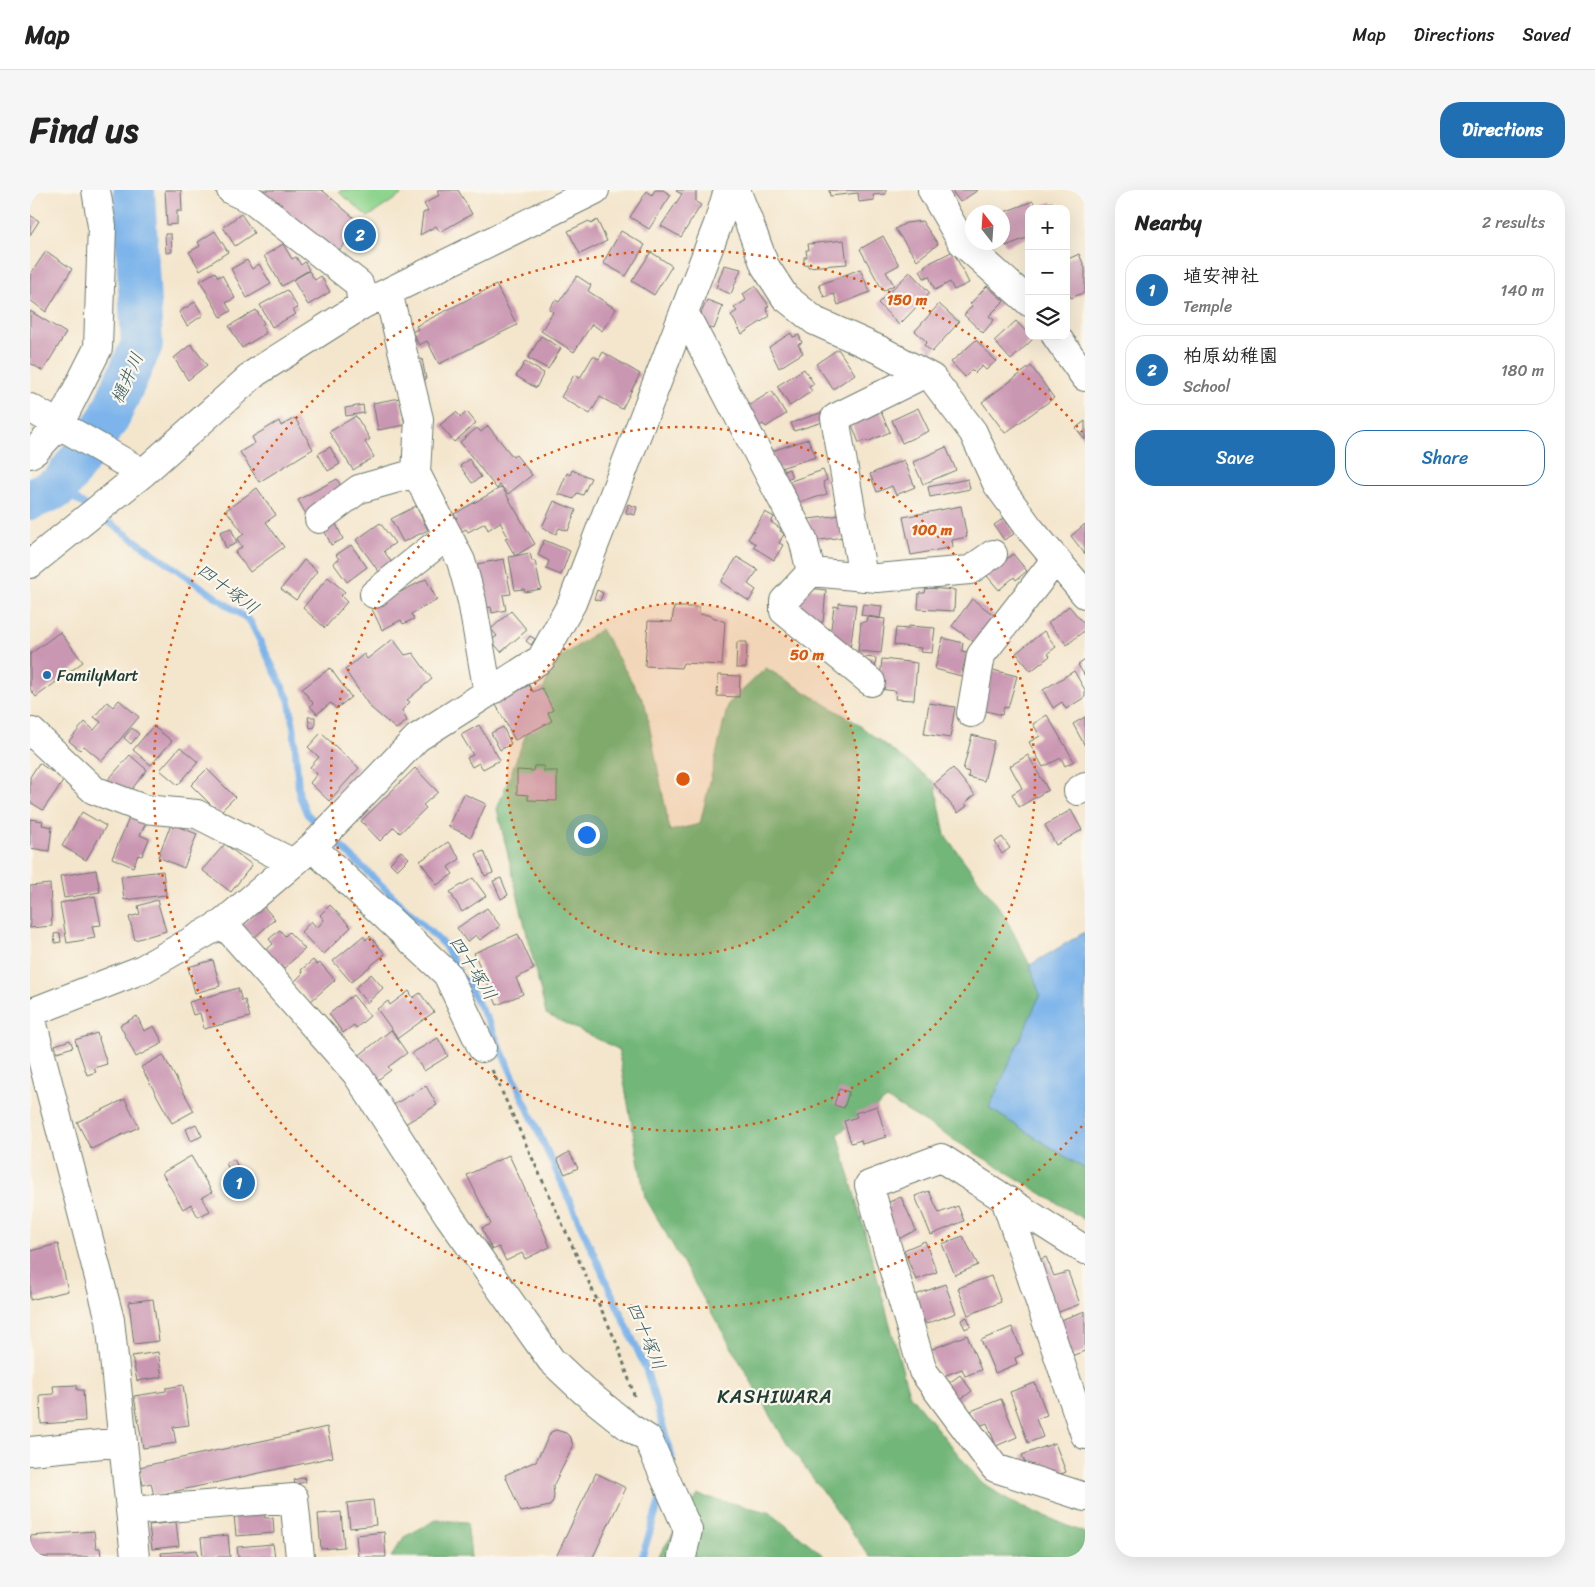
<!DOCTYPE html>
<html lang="en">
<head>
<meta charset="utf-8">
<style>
  body { margin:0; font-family:Sriracha,"Klee One",sans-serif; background:#f6f6f6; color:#222 }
  .controls { position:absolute; right:15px; top:15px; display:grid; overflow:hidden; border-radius:10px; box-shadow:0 5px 20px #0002 }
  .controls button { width:45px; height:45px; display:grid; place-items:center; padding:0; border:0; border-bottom:1px solid #e0e0e0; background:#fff; color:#222; font:25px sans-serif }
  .compass { position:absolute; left:935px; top:15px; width:45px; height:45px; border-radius:50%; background:#fff; box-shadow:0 5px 20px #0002; rotate:343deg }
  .you { position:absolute; left:556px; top:644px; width:18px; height:18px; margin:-12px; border:4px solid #fff; border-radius:50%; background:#1a73e8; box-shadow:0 0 0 8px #1a73e833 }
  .badge { display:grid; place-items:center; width:32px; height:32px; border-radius:50%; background:#1f6fb2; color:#fff; font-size:16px; font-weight:700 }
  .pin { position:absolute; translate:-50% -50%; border:2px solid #fff; box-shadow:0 1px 5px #0006 }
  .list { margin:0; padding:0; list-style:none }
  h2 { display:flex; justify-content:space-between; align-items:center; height:65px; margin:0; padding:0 20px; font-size:21px }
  h2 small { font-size:16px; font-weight:400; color:#767676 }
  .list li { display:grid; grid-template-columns:32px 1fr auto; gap:15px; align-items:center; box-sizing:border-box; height:70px; margin:0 10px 10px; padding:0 10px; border:1px solid #e0e0e0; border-radius:20px }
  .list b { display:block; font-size:19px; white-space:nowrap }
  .list p { margin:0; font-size:16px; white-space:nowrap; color:#767676 }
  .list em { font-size:16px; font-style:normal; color:#767676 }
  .actions { display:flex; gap:10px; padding:15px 20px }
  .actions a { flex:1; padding:11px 0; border:1px solid #1f6fb2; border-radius:20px; text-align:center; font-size:18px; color:#1f6fb2 }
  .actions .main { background:#1f6fb2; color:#fff }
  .icon { flex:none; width:28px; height:28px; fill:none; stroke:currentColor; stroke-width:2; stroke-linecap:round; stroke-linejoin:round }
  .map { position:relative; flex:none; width:1055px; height:1367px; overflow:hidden; border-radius:20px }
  header { display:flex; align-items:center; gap:30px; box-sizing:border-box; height:70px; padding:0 25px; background:#fff; border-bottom:1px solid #e0e0e0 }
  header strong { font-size:24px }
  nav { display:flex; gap:28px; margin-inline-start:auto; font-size:18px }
  .intro { display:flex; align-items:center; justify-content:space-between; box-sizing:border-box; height:120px; padding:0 30px }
  h1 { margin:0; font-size:35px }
  .button { padding:12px 22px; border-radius:20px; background:#1f6fb2; color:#fff; font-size:18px; font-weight:700 }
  main { display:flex; gap:30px; padding:0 30px }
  aside { flex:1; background:#fff; border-radius:20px; box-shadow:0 5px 20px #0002 }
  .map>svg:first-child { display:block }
</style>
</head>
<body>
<header>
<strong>Map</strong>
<nav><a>Map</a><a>Directions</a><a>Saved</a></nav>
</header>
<div class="intro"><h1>Find us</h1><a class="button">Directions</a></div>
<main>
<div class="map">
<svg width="1055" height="1367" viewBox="0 0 1055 1367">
  <rect width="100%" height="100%" fill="#fbf7ec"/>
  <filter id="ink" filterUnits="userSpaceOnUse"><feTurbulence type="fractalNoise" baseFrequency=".02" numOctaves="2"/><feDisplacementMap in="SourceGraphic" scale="10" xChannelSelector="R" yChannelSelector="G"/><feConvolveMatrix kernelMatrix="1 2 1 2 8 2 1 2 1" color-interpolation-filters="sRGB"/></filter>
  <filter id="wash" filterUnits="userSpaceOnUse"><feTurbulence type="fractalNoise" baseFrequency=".0096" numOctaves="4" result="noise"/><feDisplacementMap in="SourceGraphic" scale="20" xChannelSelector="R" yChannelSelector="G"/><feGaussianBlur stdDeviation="1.12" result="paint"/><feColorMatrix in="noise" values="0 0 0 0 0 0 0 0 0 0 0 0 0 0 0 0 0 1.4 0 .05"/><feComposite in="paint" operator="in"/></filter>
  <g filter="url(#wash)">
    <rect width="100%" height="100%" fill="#f4e6cd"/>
    <path fill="#8ed48e" stroke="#568861" d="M310,0H369L371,5L338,27L310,3Z"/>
    <path fill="#72b679" stroke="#487a56" d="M571,439L615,514L640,641L670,634L698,514L736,478L825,532L905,593L915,645L973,723L1000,775L1011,805L959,918L1055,979V1030L857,909L808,944L879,1204L950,1291L979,1311L1055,1343V1367H840L753,1247L615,1007L588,859L516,824L467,619L524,472Z
      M668,1305L742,1323L795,1367H628Z
      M406,1330L437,1332L441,1367H361L374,1347Z"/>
    <path fill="#7cb4eb" stroke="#4e7890" d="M1055,742V979L959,918L1010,805L1000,775Z"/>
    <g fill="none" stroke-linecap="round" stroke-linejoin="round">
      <path stroke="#7cb4eb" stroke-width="7" d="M29,297L60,319
        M69,325L220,431L259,510L264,539L269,605L277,624L292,638
        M300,646L415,756L428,780
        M434,789L458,831L616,1179L642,1267L640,1276
        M612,1367L632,1303"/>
      <path stroke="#7cb4eb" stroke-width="42" d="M0,309L29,297L79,228L112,154L104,0"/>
    </g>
    <g id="blocks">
      <path fill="#ca97b2" d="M135,0H151L152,21H147V34L137,35Z
        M231,0H292L331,34L306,64Z
        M408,0H428L442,24L410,42L406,36L390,45L393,23L398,21L394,14L409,5L407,1Z
        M625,0H633L641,5L619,39L600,27L617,1L622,5Z
        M647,0H666V12L671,15L651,47L631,36L652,4L646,1Z
        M799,0H856V4L843,5L844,10L829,12L828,3L800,6Z
        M921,0H948L930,12Z
        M1003,11L1006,17L1022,12L1025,19H999V47L976,56L972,48V23Z
        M211,24L224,43L205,56L193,37Z
        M0,25L9,31L0,45Z
        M567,30L577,51L550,64L538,41L559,31L561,34Z
        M892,31L908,54L887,70L865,39L876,33Z
        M185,41L198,62L170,80L159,62L170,56L168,52Z
        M591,41L615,55L596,86L573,73Z
        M135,44H141L142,62L136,63Z
        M853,46L869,75L856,82L864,95L853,101L830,59Z
        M814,50L817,74L778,77V74L774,75V67H777L776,60H779L778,54Z
        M253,54L262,69L266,67L271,75L275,72L279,80L252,96L234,66Z
        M16,61L42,79L16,122L0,110V85Z
        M923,61L939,93L924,100L920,92L905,100L899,86L894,88L890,80L895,77L894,76Z
        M621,62L642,76L624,105L602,91Z
        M1049,64L1055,78V102L1041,108L1036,97V70Z
        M217,70L222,79L229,74L241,94L217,108L201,79Z
        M694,75L711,79L701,104L686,98Z
        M830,79L840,102L808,115L804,104L794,107L789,95Z
        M279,81L285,90L291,86L300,102L278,115L263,90Z
        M185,82L188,87L192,85L205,108L196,113L201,121L191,127L170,91Z
        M880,82L900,103L869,135L848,113Z
        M547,86L561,95L558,101L586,119L572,141L562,134L544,162L511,141L523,122L519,119L525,110L529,112Z
        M466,95L487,135L409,174L397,151L389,155L382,142L388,139L386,136Z
        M725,96L739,116L736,118L740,126L712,144L701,125L707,121L704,118L716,110L713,104Z
        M957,96L974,111L959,126L964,130L953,143L934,125L942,116L940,114Z
        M257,100L268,118L263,120L266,124L242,137L230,115Z
        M677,110L693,116L684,139L666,134Z
        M165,112L173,125L157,136L149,122Z
        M909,114L929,132L902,162L894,155L897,152L885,141Z
        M226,120L234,133L232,135L236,143L212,158L199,136Z
        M0,121L36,143L13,181L0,173Z
        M986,131L1003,149L981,170L964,151Z
        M761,143L763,147L769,145L772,153L768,154L773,163L749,178L739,157Z
        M511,146L531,158L518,179L498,168Z
        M946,150L966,171L956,180L952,176L945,183L942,180L935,187L921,172Z
        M161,154L177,175L158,190L144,168Z
        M808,159L825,184L803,199L786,174Z
        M573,162L610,184L592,219L570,207L560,224L531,207L544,185L550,188L563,166L569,169Z
        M392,169L396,189L389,191L385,170Z
        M495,172L514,183L506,198L486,186Z
        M1001,176L1024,208L975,243L952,212Z
        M774,179L784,194L779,197L782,201L760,216L747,196Z
        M742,201L756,224L736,237L733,234L728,237L715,218Z
        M370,208L375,235L348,240L343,213Z
        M333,215L334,223L316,226L315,218Z
        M888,218L899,241L872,253L862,230Z
        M850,220L860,242L837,252L836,250L829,253L821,232Z
        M426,222L431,227L437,222L446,233L424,252L410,235Z
        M793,222L796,231L764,241L761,233Z
        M326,226L340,249L335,252L344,267L323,280L299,242Z
        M265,228L283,259L229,292L210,262L225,253L222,247L249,231L251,236Z
        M1055,231V250L1046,238Z
        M458,236L483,267L486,265L502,285L478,304L470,295L467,299L430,252L447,238L451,242Z
        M778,249L786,267L747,279L742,261Z
        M300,257L310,274L298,281L288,264Z
        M916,257L926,280L893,294L883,272Z
        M439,269L451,287L442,293L430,276Z
        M874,270L885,297L866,305L862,296L847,302L840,284Z
        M759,279L762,287L750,291L747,284Z
        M542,280L561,288L553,305L547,303L544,309L528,304L537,283L540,285Z
        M793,280L797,290L793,292L797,304L765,314L758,292Z
        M307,289L316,304L277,326L268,310Z
        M938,289L940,299L900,307L898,297Z
        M472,297L505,354L485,366L475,348L478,347L470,332L458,340L455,333L438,342L436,339L429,343L422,330L427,328L424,324Z
        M227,298L246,325L236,332L254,357L220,382L205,362L212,357L207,349L214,344L196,320Z
        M524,311L546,320L538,341L529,338L526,344L512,337Z
        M598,314L607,317L605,325L596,323Z
        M386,316L398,340L373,352L361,329Z
        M931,316L937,347L922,350L923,357L881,365L873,327Z
        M735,322L744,327L741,332L751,339L750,341L754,344L749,353L753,355L744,370L723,357L726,354L718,349Z
        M811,325L814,347L782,351L779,329Z
        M303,327L313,349L301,355L291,333Z
        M974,328L984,344L974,350L964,335Z
        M350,333L365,353L354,361L362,373L349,382L326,350Z
        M1055,334V364L1041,346Z
        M201,338L207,353L196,358L190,342Z
        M514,350L540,361L531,385L516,379L519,371L508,365Z
        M321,355L337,377L317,392L303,373L309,369L306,365Z
        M500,363L502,371H505L511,399L495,402L494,399L485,400L479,367Z
        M983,364L997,381L986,390L984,387L969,400L952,380L973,372Z
        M707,367L728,380L718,394L726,400L719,411L691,392Z
        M474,369L481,404L473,405L476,420L462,423L461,417L456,418L447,374Z
        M274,370L287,381L266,410L251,399Z
        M298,387L315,402L311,406L317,412L295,438L273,418Z
        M396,389L407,410L381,424L384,429L373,434L371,430L352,440L341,417Z
        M770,397L796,400L793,432L778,431L767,425Z
        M896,398L925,400L924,421L888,419L889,403H895Z
        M567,400L573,403L570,411L564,409Z
        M942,409L964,425L944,452L922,436Z
        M809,413L826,415L820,460L799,453L804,416L809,417Z
        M833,414L852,416L850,428L831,425Z
        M1039,416L1055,435V440L1037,455L1018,433Z
        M644,417H669V424L678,425L695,432L692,475L653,473L651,478L615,476L618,431L642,432Z
        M481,421L497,440L471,462L461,450L467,446L461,439Z
        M837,427L855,429L851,463L828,461L831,432H836Z
        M878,436L905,438L902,463L890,462L891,458L864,455L866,438L878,439Z
        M1014,441L1026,457L1018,463L1020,466L1001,481L986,463Z
        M30,442L53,472L6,507L0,499V464Z
        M500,446L505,449L501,455L496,451Z
        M913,448L933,453L932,461L937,462L931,486L905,479Z
        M363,449L375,465L383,463L402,489L377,510L380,512L372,520L377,531L366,539L340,517L315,480L334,464L337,469Z
        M707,452H717L716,478H706Z
        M832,467L846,468L845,480Z
        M852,469L887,473L884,510L865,509L866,501L849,499Z
        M1055,470V486L1048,475Z
        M300,478L321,507L306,519L301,513L287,524L280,516L283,513L272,499Z
        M963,480L987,486L978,518L974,517L972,525L952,520Z
        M1044,481L1055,500V507L1036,519L1032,512L1023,518L1013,500Z
        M688,485L710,486L709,507L687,506Z
        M499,495L503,502L512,498L523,520L518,523L522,531L485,550L465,513Z
        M89,510L109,527L72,571L54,556L50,560L39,551L55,532L64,540L71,532L64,527L77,512L83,517Z
        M899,513L925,517L920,548L894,544Z
        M1017,525L1044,571L1035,576L1031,568L1013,577L999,552L1010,546L1003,534Z
        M278,527H285V537L280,538Z
        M1055,527V556L1043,534Z
        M449,535L470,570L453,579L449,573L442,577L437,568L443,565L431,545Z
        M123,536L142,551L121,575L103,560Z
        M473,537L481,554L470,560L461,543Z
        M102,538L109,544L101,554L94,548Z
        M291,543L329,578L299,611L280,593L287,584L280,577L289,567L278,557Z
        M942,545L964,551L954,591L938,587L939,582L933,580Z
        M150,557L168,572L148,595L130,580Z
        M100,565L117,580L97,605L77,591Z
        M998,565L1018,600L989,617L982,604L992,598L980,576Z
        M9,573L34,590L13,620L0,612V587Z
        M504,576H514V581H527V611L498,610V605L487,604V580L503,581Z
        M385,578L408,602L393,615L396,618L370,643L364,637L350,651L331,631Z
        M923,578L945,605L935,613L937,616L928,623L904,594Z
        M177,579L205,607L189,623L161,595Z
        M434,604L456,614L441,647L418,636Z
        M1041,620L1052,640L1026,655L1015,635Z
        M52,622L76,636L56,670L32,656Z
        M100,626L116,633L110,645L119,649L112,666L108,665L103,677L82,668Z
        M0,629L13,631L12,635L22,637L19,661L0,658Z
        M141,634L167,644L154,678L128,667Z
        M972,647L980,658L972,664L965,652Z
        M418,652L430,669L418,677L423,684L407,695L390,671Z
        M195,654L222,675L201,702L172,680Z
        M371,661L379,668L367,680L360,673Z
        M454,661L463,683L455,686L446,664Z
        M66,680L70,702L34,708L30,686Z
        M133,681L136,705L94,710L91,686Z
        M443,688L456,706L432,722L420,702Z
        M471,688L478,705L471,709L463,691Z
        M20,694L22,736L0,738V696Z
        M65,706L71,735L62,736L65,748L37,753L30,713Z
        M127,710L136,741L105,750L99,727L110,724L108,716Z
        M300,715L321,737L293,765L271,742L281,731L287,738L294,730L290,725Z
        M233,716L245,729L224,748L212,735Z
        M457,718L470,736L450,750L446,745L437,752L427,738Z
        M250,740L255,746L259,742L275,759L252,780L235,761L243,754L239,749Z
        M30,743L31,752L25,753L24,744Z
        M488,744L504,779L486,788L493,804L467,815L444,763Z
        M333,746L336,750L340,746L355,764L321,792L303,771Z
        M183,770L190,796L165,803L158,777Z
        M283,770L287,775L290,773L305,790L281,811L264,792L273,783L271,780Z
        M341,784L353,798L337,813L325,798Z
        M208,798L212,811L215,810L220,827L174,839L170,823L163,825L159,812Z
        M379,801L383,808L390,803L404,822L368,848L347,819L358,811L360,815Z
        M323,805L340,826L326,838L324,835L313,843L299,824Z
        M107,826L114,841L124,836L133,853L106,867L90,835Z
        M361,840L377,863L358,877L361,880L345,892L327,867Z
        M67,843L77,874L64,878L66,882L57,885L45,850Z
        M408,848L418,866L394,881L382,863Z
        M40,850L43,857L27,862L25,855Z
        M133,865L164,921L142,933L111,877Z
        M396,896L407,915L375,934L363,915Z
        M809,899L819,902L814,918L804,915Z
        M95,909L109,937L61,959L47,932Z
        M847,916L856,947L832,954L831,950L821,953L814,931L827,927L825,923Z
        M166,934L172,946L161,951L156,939Z
        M539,962L548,978L535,984L527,969Z
        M479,965L510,1032L520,1057L495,1069L492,1063L476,1071L469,1057L462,1060L452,1038L461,1034L437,985Z
        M161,966L182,1002L172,1007L180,1021L168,1027L161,1014L153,1019L132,983Z
        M204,969L214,990L205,993L196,973Z
        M899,1001L909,1023L928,1016L934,1031L901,1045L885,1006Z
        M871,1007L886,1040L865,1051L853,1019L860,1016L859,1012Z
        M933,1046L948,1075L925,1085L912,1054Z
        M895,1051L907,1082L886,1090L874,1060Z
        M28,1054L38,1101L0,1110V1061Z
        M1016,1067L1024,1086L1038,1082L1050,1114L1024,1124L1005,1072Z
        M961,1086L971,1112L938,1125L928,1098Z
        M915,1094L926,1123L896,1134L894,1130L890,1131L880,1107Z
        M123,1109L129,1151L104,1154L99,1112Z
        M1055,1121V1161L1041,1166L1028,1131Z
        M937,1127L941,1136L935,1139L931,1130Z
        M982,1137L993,1164L985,1168L987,1174L965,1183L951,1150Z
        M937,1145L951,1180L935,1186L932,1179L911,1187L900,1160Z
        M128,1162L132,1187L107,1191L102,1166Z
        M930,1185L942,1201L927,1212L915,1196Z
        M1005,1193L1017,1225L1006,1229L1013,1247L998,1253L980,1202Z
        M47,1195V1200H53L55,1231L11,1234L10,1205L24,1204L23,1196Z
        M153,1195L159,1235L143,1237L146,1253L113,1258L104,1206L136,1201V1198Z
        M971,1209L987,1247L966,1256L957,1233L947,1237L941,1221Z
        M297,1237L303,1267L124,1306L121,1293L113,1295L109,1277Z
        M526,1240L536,1243L541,1248L543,1257L523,1296L524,1306L523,1311L520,1316L491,1322L475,1285L506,1271L521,1242Z
        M1025,1253L1036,1282L1026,1286L1023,1281L1001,1289L992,1265Z
        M566,1283L596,1298L563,1367H526Z
        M274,1287L276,1292L265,1294L264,1290Z
        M343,1310L346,1335L320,1338L317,1313Z
        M234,1321L235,1328H243L244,1343L206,1346L204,1324Z
        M311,1322L314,1357L291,1359L288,1324Z
        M146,1332L149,1356L122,1359L119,1335Z
        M64,1341L66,1358H70L71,1367H0V1346Z
        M354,1342L356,1367H328L326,1345Z
        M198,1345L200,1367H173L171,1348Z
        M243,1354L245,1367H208L207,1357Z
        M167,1360L168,1367H132L131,1363Z"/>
    </g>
  </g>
  <g filter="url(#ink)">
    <use href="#blocks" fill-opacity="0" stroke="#6a786a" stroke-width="1"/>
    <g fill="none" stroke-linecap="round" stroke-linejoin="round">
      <g stroke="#6a786a" stroke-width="30">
        <path id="minor" d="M201,0L222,10L329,94L332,115
          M706,0L721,38L735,76L755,107L785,131L852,161L902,188L943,242L967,294L1000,339L1055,404
          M902,0L932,52L999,112
          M358,102L389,229L386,283L431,371L442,411L458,503
          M654,122L773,349L781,382L847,388L940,380L963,364
          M1026,146L1055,187
          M0,218L113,283
          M0,264L5,261L29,235L68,158L72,36L66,0
          M289,329L329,299L386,283
          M0,374L113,283L225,183L332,115L565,0
          M781,382L754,411V421L841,492
          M833,387L805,228L894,184
          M344,404L418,345
          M941,523L951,465L1026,369
          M0,542H2L64,600L114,619L167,624L263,673
          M1048,601L1055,596
          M282,657L417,784L452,858
          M193,733L326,883L419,1026L521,1170L554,1201L599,1237L618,1249L658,1340L652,1367
          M0,823L113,779L193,733L282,657L387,548L511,469L542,413L688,34L698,0
          M0,823L80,1130L105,1367
          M975,1009L1055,1245
          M1055,1060L911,968L839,995L893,1181L965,1278L1055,1307
          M0,1261L93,1252
          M100,1321L264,1308L270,1367"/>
      </g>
      <path stroke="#6a786a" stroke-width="3" stroke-dasharray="4 4" stroke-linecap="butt" d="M462,880L588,1156L605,1208"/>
      <use href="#minor" stroke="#fff" stroke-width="28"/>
    </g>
  </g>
  <circle cx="653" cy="589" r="176" fill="#de580e" fill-opacity=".12"/>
  <g fill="none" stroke="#de580e" stroke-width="2.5" stroke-dasharray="2.5 5">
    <circle cx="653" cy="589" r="176"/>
    <circle cx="653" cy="589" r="352"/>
    <path d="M1052 936A529 529 0 1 1 1052 242"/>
  </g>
  <circle fill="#1f6fb2" stroke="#fbf7ec" stroke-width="2" cx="17" cy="485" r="5"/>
  <g text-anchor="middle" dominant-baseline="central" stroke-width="4.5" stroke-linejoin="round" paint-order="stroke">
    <g font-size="16" fill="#1f3d34" stroke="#fbf7ec" text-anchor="start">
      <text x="27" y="485">FamilyMart</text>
    </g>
    <g font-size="18" font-style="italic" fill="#365b62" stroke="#fbf7ec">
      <text transform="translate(97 188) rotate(-66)">樋井川</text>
      <text transform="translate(198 399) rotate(37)">四十塚川</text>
      <text transform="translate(443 778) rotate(58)">四十塚川</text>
      <text transform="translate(616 1146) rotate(67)">四十塚川</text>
    </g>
    <g font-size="19" letter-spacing="1" fill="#1f3d34" stroke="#fbf7ec">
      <text x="745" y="1206">KASHIWARA</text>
    </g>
  </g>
  <circle cx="653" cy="589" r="8" fill="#de580e" stroke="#fbf7ec" stroke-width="2.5"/>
  <g font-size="15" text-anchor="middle" font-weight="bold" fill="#de580e" stroke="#fbf7ec" stroke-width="4.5" stroke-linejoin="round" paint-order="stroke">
    <text x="877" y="115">150 m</text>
    <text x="902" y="345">100 m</text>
    <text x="777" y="470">50 m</text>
  </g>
</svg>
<div class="controls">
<button>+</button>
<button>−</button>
<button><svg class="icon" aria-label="layers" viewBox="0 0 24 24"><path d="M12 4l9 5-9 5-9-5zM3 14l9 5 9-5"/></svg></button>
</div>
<svg class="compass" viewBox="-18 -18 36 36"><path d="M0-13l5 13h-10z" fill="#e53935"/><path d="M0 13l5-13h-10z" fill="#767676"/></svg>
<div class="you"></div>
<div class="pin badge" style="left:209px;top:993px">1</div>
<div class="pin badge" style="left:330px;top:45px">2</div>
</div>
<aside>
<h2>Nearby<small>2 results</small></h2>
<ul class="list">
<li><span class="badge">1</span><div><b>埴安神社</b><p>Temple</p></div><em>140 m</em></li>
<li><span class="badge">2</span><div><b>柏原幼稚園</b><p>School</p></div><em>180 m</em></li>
</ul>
<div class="actions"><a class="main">Save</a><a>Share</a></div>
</aside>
</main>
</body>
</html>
